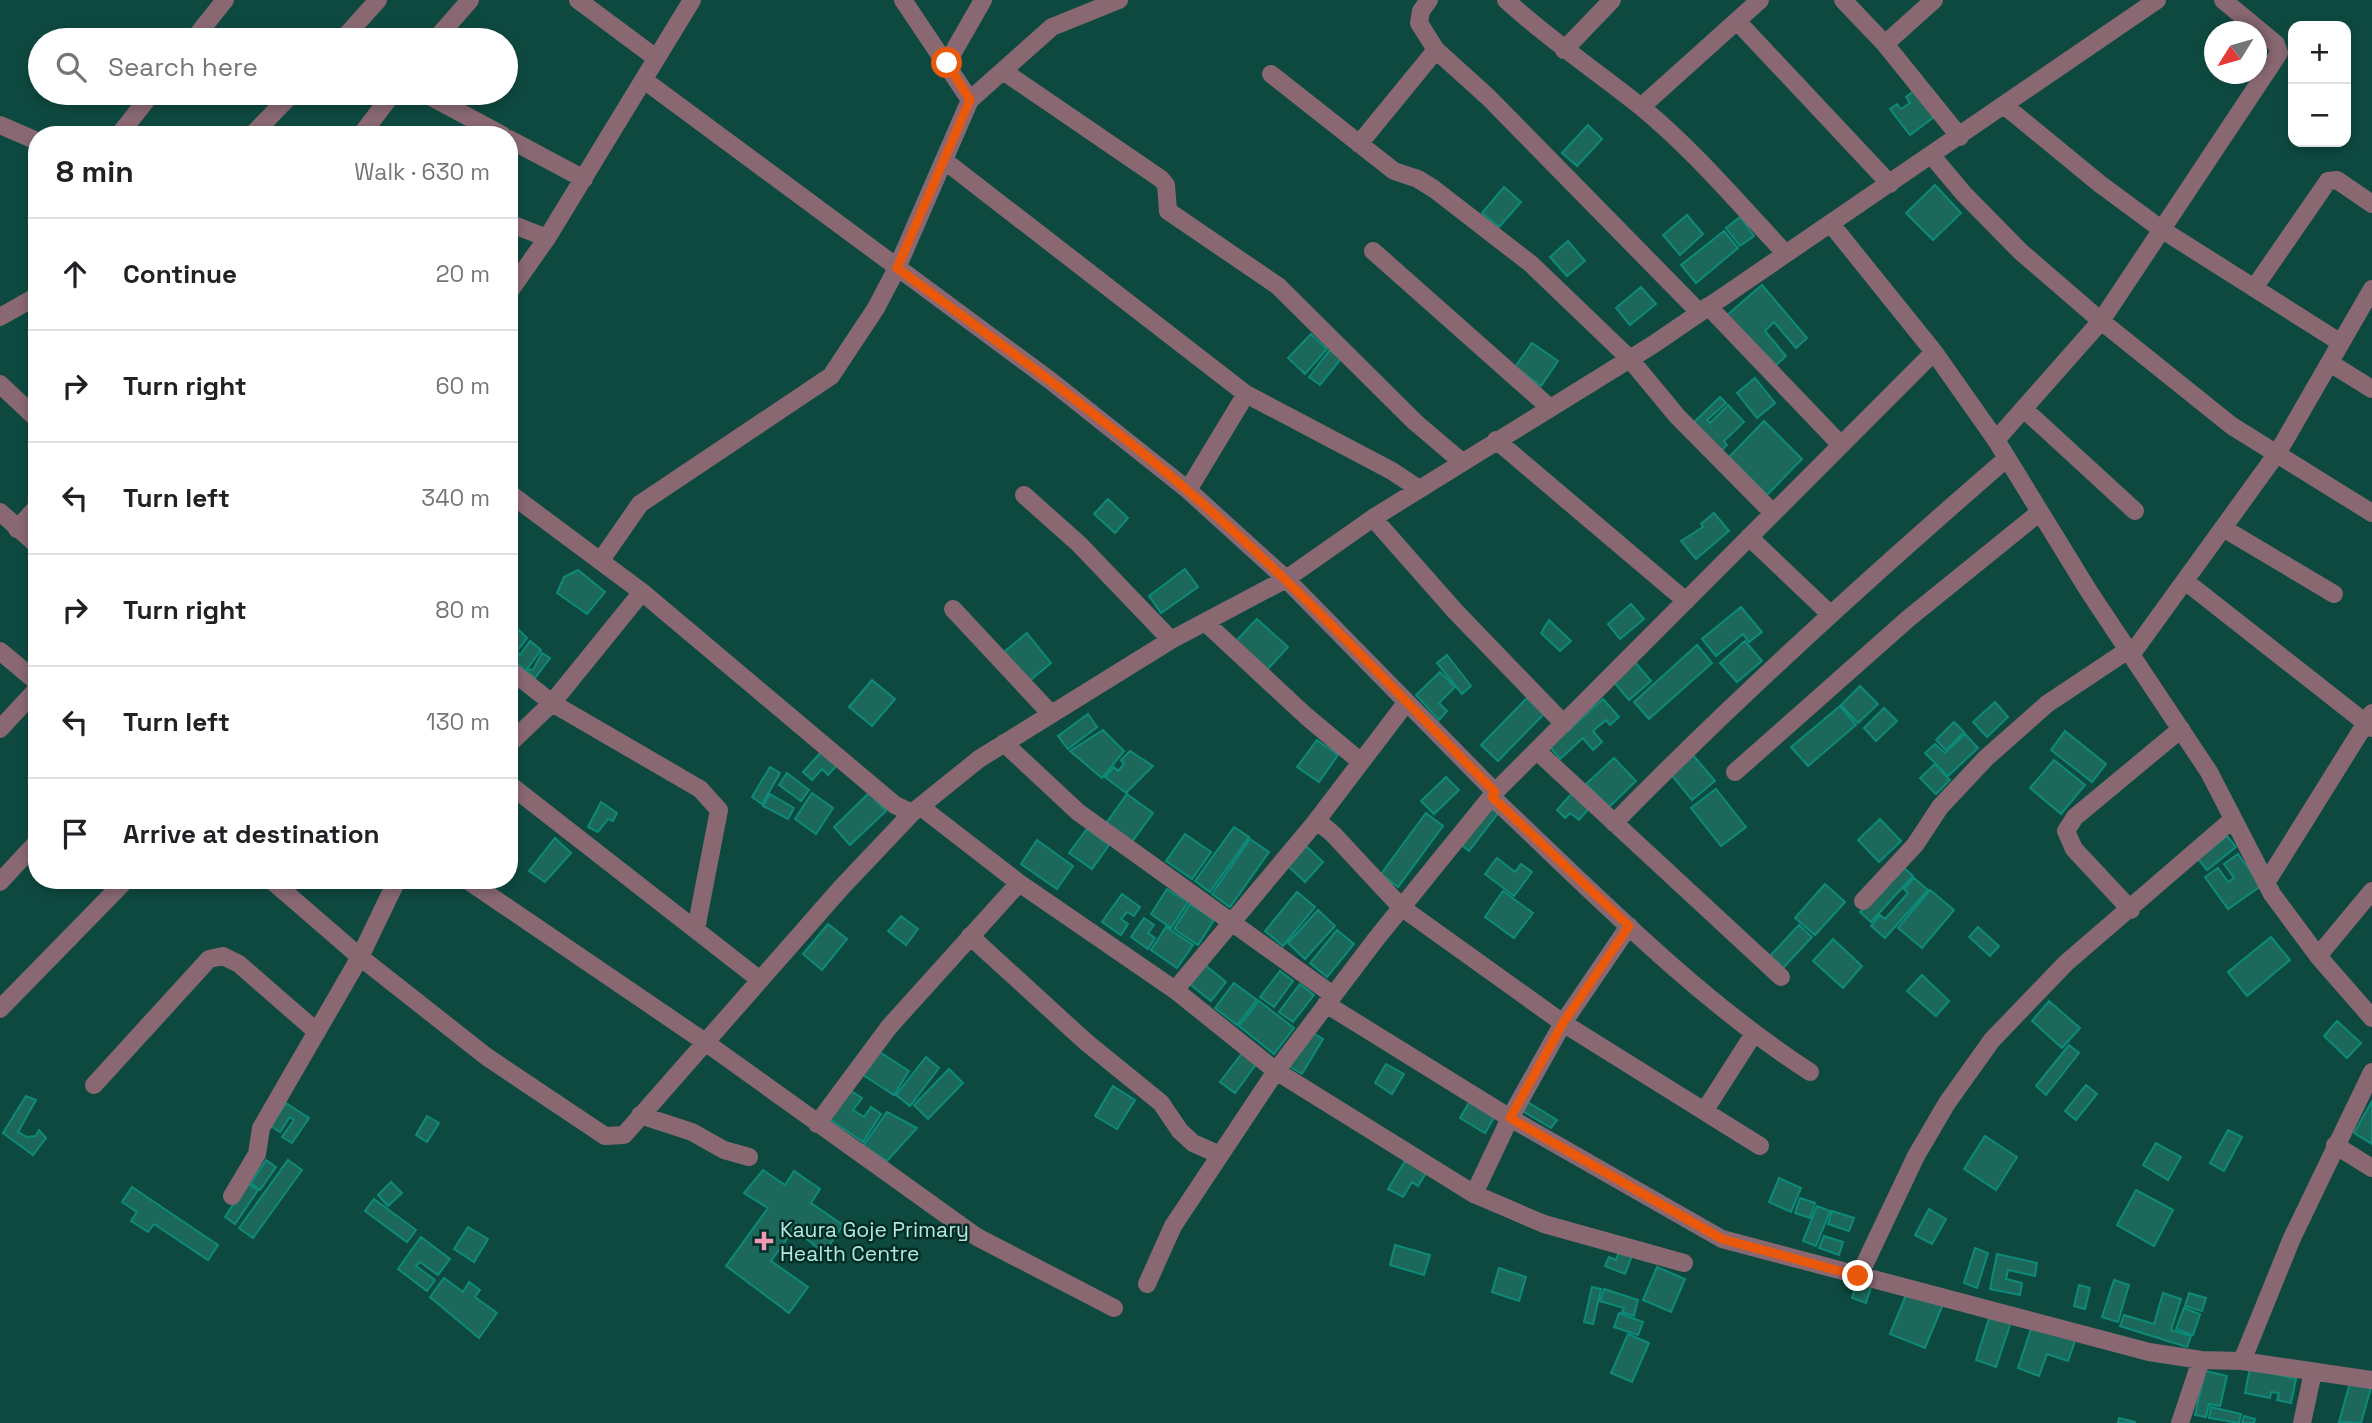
<!DOCTYPE html>
<html lang="en">
<head>
<meta charset="utf-8">
<style>
  body { margin:0; font-family:"Space Grotesk",sans-serif; background:#f2f2f2; color:#202124 }
  .controls { position:absolute; right:21px; top:21px; display:grid; overflow:hidden; border-radius:14px; box-shadow:0 4px 10px #0003 }
  .controls button { width:63px; height:63px; display:grid; place-items:center; padding:0; border:0; border-bottom:2px solid #e0e0e0; background:#fff; color:#202124; font:35px sans-serif }
  .compass { position:absolute; left:2204px; top:21px; width:63px; height:63px; border-radius:50%; background:#fff; box-shadow:0 4px 10px #0003; rotate:233deg }
  .stop { position:absolute; width:21px; height:21px; margin:-16px; border:5px solid #ea580c; border-radius:50%; background:#fff }
  .stop.end { background:#ea580c; border-color:#fff; box-shadow:0 2px 7px #0008 }
  .list { margin:0; padding:0; list-style:none }
  h2 { display:flex; justify-content:space-between; align-items:center; height:91px; margin:0; padding:0 28px; font-size:30px }
  h2 small { font-size:23px; font-weight:400; color:#757577 }
  .list li { display:grid; grid-template-columns:46px 1fr auto; gap:21px; align-items:center; box-sizing:border-box; height:112px; padding:0 28px; border-top:2px solid #e0e0e0 }
  .list b { display:block; font-size:26px; white-space:nowrap }
  .list em { font-size:23px; font-style:normal; color:#757577 }
  .icon { flex:none; width:38px; height:38px; fill:none; stroke:currentColor; stroke-width:2; stroke-linecap:round; stroke-linejoin:round }
  .map { position:relative; flex:none; width:2372px; height:1423px; overflow:hidden }
  .search { position:absolute; background:#fff; box-shadow:0 4px 10px #0003; left:28px; top:28px; width:490px; height:77px; display:flex; align-items:center; gap:18px; box-sizing:border-box; padding:0 24px; border-radius:38px; color:#757577; font-size:26px }
  .panel { position:absolute; background:#fff; box-shadow:0 4px 10px #0003; left:28px; top:126px; width:490px; height:763px; border-radius:28px }
  .map>svg:first-child { display:block }
</style>
</head>
<body>
<div class="map">
<svg width="2372" height="1423" viewBox="0 0 2372 1423">
  <rect width="100%" height="100%" fill="#0e4940"/>
  <path fill="#1c695c" stroke="#0d8a78" stroke-width="2" d="M1915,90L1934,117L1910,135L1890,109L1897,104L1901,109L1910,103L1906,97Z
    M1588,125L1602,139L1577,166L1562,153Z
    M1935,185L1961,213L1933,240L1906,213Z
    M1504,187L1521,202L1499,227L1482,213Z
    M1687,215L1703,234L1680,255L1663,235Z
    M1740,217L1754,236L1740,246L1726,228Z
    M1724,231L1738,248L1696,283L1681,265Z
    M1568,241L1585,261L1567,276L1550,257Z
    M1762,285L1807,338L1796,348L1774,322L1765,331L1786,356L1773,368L1727,315Z
    M1641,287L1656,304L1630,325L1616,308Z
    M1311,334L1327,349L1305,374L1288,358Z
    M1532,343L1558,361L1541,386L1515,367Z
    M1330,350L1341,359L1320,385L1309,377Z
    M1755,378L1775,403L1757,418L1737,393Z
    M1720,397L1726,403L1707,420L1710,423L1728,405L1744,422L1724,441L1727,445L1718,454L1691,425Z
    M1764,421L1802,459L1767,495L1729,457Z
    M1108,499L1128,518L1115,533L1094,514Z
    M1714,513L1729,531L1696,559L1681,541L1703,527L1701,524Z
    M1185,569L1198,587L1161,613L1149,596Z
    M578,570L605,592L587,614L557,593L564,577Z
    M1631,604L1644,619L1620,639L1608,624Z
    M1741,607L1762,632L1749,642L1743,634L1716,656L1702,639Z
    M1257,619L1288,647L1267,670L1236,641Z
    M1549,620L1571,641L1560,651L1541,633Z
    M519,630L527,638L517,651L520,655L530,641L541,650L527,669L533,670L542,653L550,658L535,678L509,657V644Z
    M1027,633L1051,663L1028,682L1004,652Z
    M1745,641L1762,661L1737,682L1720,663Z
    M1697,645L1712,663L1649,719L1634,702Z
    M1447,655L1471,686L1462,694L1437,663Z
    M1634,661L1651,681L1629,700L1612,680Z
    M1440,672L1455,687L1439,703L1447,711L1439,720L1416,695Z
    M872,680L895,699L872,726L849,707Z
    M1860,686L1878,704L1858,723L1841,705Z
    M1527,698L1544,714L1498,761L1481,745Z
    M1603,699L1619,717L1610,725L1606,720L1593,731L1602,742L1593,750L1583,738L1560,759L1550,747Z
    M1995,702L2008,717L1987,737L1973,722Z
    M1840,706L1856,725L1808,766L1791,747Z
    M1884,708L1897,721L1876,741L1864,728Z
    M1088,714L1097,727L1068,749L1058,736Z
    M1954,722L1964,732L1946,750L1936,740Z
    M1103,730L1124,751L1102,778L1070,751Z
    M2065,731L2106,764L2092,782L2051,750Z
    M1965,734L1978,748L1948,776L1925,753L1935,744L1945,753Z
    M1317,740L1338,755L1319,782L1297,767Z
    M822,751L837,765L828,775L822,769L812,780L803,772Z
    M1130,751L1153,766L1126,793L1105,777L1114,767L1118,771L1124,764L1121,760Z
    M1692,754L1715,781L1692,800L1669,772Z
    M1614,758L1636,781L1609,807L1586,784Z
    M2054,760L2085,785L2061,814L2030,788Z
    M1935,764L1950,780L1936,794L1920,778Z
    M770,767L780,773L762,804L752,797Z
    M787,773L809,790L801,801L779,785Z
    M1446,777L1459,790L1434,814L1421,801Z
    M1716,789L1746,827L1721,846L1691,808Z
    M1574,791L1591,806L1579,820L1570,813L1565,818L1557,810Z
    M812,793L833,808L816,834L795,819Z
    M869,793L886,811L850,845L834,827Z
    M770,794L794,808L788,819L763,806Z
    M1127,794L1153,813L1131,843L1105,825Z
    M601,802L617,813L613,821L608,819L598,832L588,827Z
    M1488,804L1499,812L1469,851L1458,842Z
    M1426,813L1443,826L1398,887L1381,874Z
    M1880,819L1901,841L1879,862L1858,840Z
    M1234,827L1249,837L1210,892L1195,881Z
    M1087,829L1109,845L1092,869L1069,853Z
    M1185,834L1211,852L1192,879L1166,861Z
    M2227,836L2236,847L2207,870L2198,859Z
    M555,838L571,853L545,882L529,871Z
    M1250,839L1269,852L1230,907L1212,894Z
    M1037,840L1073,866L1057,889L1021,864Z
    M1306,846L1323,862L1305,882L1288,866Z
    M2238,854L2261,886L2228,909L2205,877L2218,868L2228,882L2234,878L2224,864Z
    M1497,858L1515,872L1521,864L1532,872L1514,896L1485,874Z
    M1902,866L1913,876L1871,922L1860,912Z
    M1914,878L1928,890L1885,938L1871,926L1880,915L1885,919L1908,893L1904,889Z
    M1825,884L1845,902L1815,935L1795,918Z
    M1167,889L1188,902L1171,928L1151,914Z
    M1930,890L1954,910L1922,948L1898,928Z
    M1503,891L1533,913L1514,938L1485,917Z
    M1297,892L1315,907L1283,946L1265,931Z
    M1122,894L1140,907L1134,916L1127,912L1121,919L1128,924L1121,935L1102,922Z
    M1190,904L1214,920L1198,945L1174,929Z
    M1318,910L1335,926L1305,959L1288,943Z
    M901,916L918,929L906,945L888,931Z
    M1144,918L1154,925L1148,933L1155,938L1148,949L1131,937Z
    M828,924L847,939L822,970L803,954Z
    M1799,925L1812,937L1783,968L1770,956Z
    M1166,927L1193,945L1177,968L1151,950Z
    M1978,927L1999,946L1990,956L1969,937Z
    M1337,930L1354,944L1327,977L1310,963Z
    M2271,937L2290,960L2247,996L2228,972Z
    M1833,939L1862,966L1843,988L1813,961Z
    M1205,965L1226,982L1211,1001L1190,984Z
    M1280,971L1293,981L1274,1007L1260,997Z
    M1922,975L1949,1001L1936,1016L1907,991Z
    M1234,983L1257,1000L1237,1025L1215,1008Z
    M1300,984L1314,995L1293,1022L1279,1012Z
    M1259,1001L1294,1028L1274,1054L1239,1026Z
    M2049,1001L2080,1028L2062,1048L2032,1021Z
    M2337,1021L2361,1043L2347,1058L2324,1036Z
    M1308,1030L1323,1039L1302,1074L1287,1065Z
    M2069,1045L2079,1053L2046,1095L2036,1086Z
    M878,1051L909,1071L894,1095L863,1075Z
    M1243,1052L1257,1063L1235,1093L1220,1082Z
    M926,1057L939,1068L910,1106L896,1095Z
    M1386,1064L1404,1074L1392,1094L1375,1083Z
    M949,1069L963,1083L928,1119L914,1105Z
    M2086,1085L2097,1094L2076,1120L2065,1111Z
    M1113,1086L1135,1100L1117,1129L1095,1116Z
    M848,1089L862,1098L853,1110L864,1117L871,1107L881,1114L863,1142L828,1118Z
    M26,1096L36,1100L18,1132L27,1137L36,1136L39,1130L46,1138L33,1155L3,1133Z
    M1470,1101L1495,1116L1485,1133L1460,1118Z
    M1526,1101L1557,1120L1551,1128L1521,1110Z
    M2372,1101V1144L2354,1133Z
    M286,1103L309,1118L292,1143L282,1137L294,1120L290,1117L280,1132L271,1126Z
    M887,1112L917,1128L887,1161L863,1146Z
    M427,1116L439,1123L427,1142L416,1135Z
    M2228,1130L2242,1137L2224,1171L2210,1163Z
    M1985,1136L2017,1157L1996,1190L1964,1169Z
    M2156,1143L2181,1157L2168,1180L2143,1165Z
    M266,1160L276,1167L260,1190L251,1183Z
    M288,1160L302,1170L253,1238L239,1228Z
    M1405,1161L1426,1173L1418,1186L1412,1182L1403,1197L1388,1189Z
    M763,1170L785,1185L794,1171L820,1189L811,1203L843,1225L824,1253L794,1229L771,1261L808,1287L789,1313L726,1266L768,1208L744,1193Z
    M1779,1178L1801,1188L1791,1212L1769,1202Z
    M391,1182L402,1193L388,1206L378,1195Z
    M247,1183L258,1190L235,1224L225,1217Z
    M132,1187L218,1245L208,1260L154,1224L148,1232L131,1221L137,1212L122,1202Z
    M2136,1190L2173,1210L2154,1246L2117,1225Z
    M1800,1198L1815,1203L1810,1218L1795,1213Z
    M374,1199L416,1230L407,1242L365,1211Z
    M1817,1206L1830,1211L1816,1246L1803,1241Z
    M1929,1209L1946,1219L1932,1244L1915,1235Z
    M1832,1211L1854,1218L1849,1231L1828,1224Z
    M468,1227L488,1239L474,1262L454,1249Z
    M1824,1236L1843,1242L1839,1255L1819,1248Z
    M421,1237L450,1259L438,1275L420,1262L416,1266L435,1280L427,1291L398,1269Z
    M1395,1245L1430,1255L1424,1275L1390,1265Z
    M1975,1248L1988,1253L1977,1288L1964,1283Z
    M1620,1249L1633,1253L1625,1274L1605,1266L1609,1257L1616,1260Z
    M1997,1254L2037,1263L2035,1276L2008,1270L2006,1279L2022,1283L2020,1295L1990,1289Z
    M1657,1267L1685,1279L1671,1312L1643,1300Z
    M1499,1268L1526,1277L1519,1301L1492,1292Z
    M444,1278L463,1292L469,1282L480,1290L475,1297L497,1313L479,1338L430,1297Z
    M1858,1280L1872,1284L1866,1303L1852,1298Z
    M2114,1280L2129,1285L2118,1322L2102,1317Z
    M2079,1285L2090,1288L2085,1309L2074,1306Z
    M1592,1287L1601,1289L1593,1324L1584,1322Z
    M1604,1289L1638,1300L1634,1316L1622,1312L1624,1308L1600,1301Z
    M1908,1290L1943,1304L1925,1348L1890,1334Z
    M2163,1293L2181,1299L2171,1330L2191,1336L2187,1347L2120,1326L2124,1315L2154,1324Z
    M2189,1293L2206,1298L2202,1311L2185,1306Z
    M2184,1308L2200,1314L2193,1335L2176,1329Z
    M1619,1313L1643,1322L1638,1335L1614,1327Z
    M1990,1315L2011,1322L1996,1367L1976,1360Z
    M2033,1323L2076,1338L2068,1361L2047,1354L2039,1376L2018,1368Z
    M1628,1334L1649,1343L1632,1382L1611,1373Z
    M2250,1368L2296,1379L2291,1403L2277,1400L2279,1393L2271,1392L2270,1398L2245,1393Z
    M2205,1371L2227,1376L2220,1406L2209,1404L2206,1417L2195,1415Z
    M2351,1379L2372,1384L2361,1423L2339,1422Z
    M2211,1407L2241,1414L2239,1423L2209,1418Z
    M2244,1416L2255,1419L2254,1423H2242Z
    M2119,1418L2135,1422V1423H2118Z"/>
  <g fill="none" stroke-linecap="round" stroke-linejoin="round">
    <path stroke="#896872" stroke-width="18" d="M578,0L656,58
      M903,0L970,100
      M1429,0L1421,11L1419,23L1436,50L1488,97L1699,312
      M1506,0C1548,39 1595,70 1640,106C1693,149 1739,204 1786,254
      M1843,0L1885,44L1960,137
      M1737,21L1890,184
      M193,40L225,0
      M342,40L378,0
      M435,40L470,0
      M1885,44L1934,0
      M1564,50L1612,0
      M947,63L983,0
      M1003,71L1161,179L1166,185L1168,211L1278,286L1415,422L1462,462
      M1271,74L1394,171L1418,179L1434,189L1531,264L1629,358L1677,416L1773,513
      M644,80L1051,381L1188,490L1286,579L1495,792
      M424,93L502,135
      M2005,106L2100,184L2161,229L2341,343
      M1641,107L1760,0
      M0,125L37,141
      M119,135L152,93
      M252,135L293,93
      M361,135L393,93
      M509,139L584,179
      M1359,144L1436,50
      M1932,156L1964,194L2021,252L2101,321L2232,426L2372,513
      M945,161L1246,394L1392,471L1419,489
      M509,223L547,238
      M1831,224L1934,352L1996,440L2088,590L2209,772L2272,894L2318,956L2372,1018
      M1373,251L1549,407
      M2254,288L2328,181L2337,180L2372,204
      M509,292L547,238L692,0
      M1708,306L1841,445
      M0,317L37,296
      M2330,363L2372,389
      M0,384L37,419
      M2024,409L2135,511
      M1496,440L1686,601
      M1996,440L2101,321L2279,53L2276,44L2223,0
      M1188,490L1246,394
      M509,493L642,592L895,805L912,813L979,759L1171,640L1286,579L1373,518L1654,344L2157,0
      M1024,495L1079,544L1171,640
      M0,512L37,545
      M1373,518L1455,611L1564,724
      M2223,528L2334,594
      M17,529L37,507
      M1749,537L1829,613
      M601,560L640,504L831,376L876,308L897,268L970,100L1052,27L1119,0
      M2185,581L2372,728
      M953,609L1051,714
      M1206,623L1306,716L1361,762
      M0,651L37,682
      M2131,655L2278,452L2372,289
      M509,669L552,703L700,789L719,810L696,929
      M0,729L37,689
      M1004,743L1078,812L1333,995
      M509,744L552,703L642,592
      M1537,751L1781,977
      M1735,772L1909,618L2040,512
      M509,784L760,980
      M1492,797C1593,892 1693,996 1810,1072
      M921,807L1019,883L1175,990L1276,1071L1474,1194L1544,1224L1684,1263
      M1614,823C1739,695 1871,576 2006,459
      M1314,824H1321L1333,834L1401,907L1563,1023L1760,1146
      M271,880L360,957L487,1057L605,1136L624,1135L841,888L912,813
      M467,880L705,1042L977,1237L1114,1308
      M0,882L37,842
      M2266,883L2372,713
      M1863,901L1915,845L1940,807L1986,758L2047,704L2128,650
      M2131,910L2074,849L2066,831L2075,817L2181,729
      M970,936L1086,1042L1161,1103L1180,1131L1193,1143L1220,1155
      M2318,956L2372,891
      M1175,990L1314,824L1406,703
      M1326,1004L1510,1118L1722,1239L2149,1352L2201,1360L2242,1361L2372,1380
      M0,1009L126,880
      M94,1085L209,959L223,956L239,964L317,1032
      M1705,1110L1753,1035
      M640,1115L692,1132L724,1150L749,1157
      M817,1124L889,1027L1019,883
      M2335,1145L2372,1168
      M1474,1194L1510,1118L1563,1023L1629,926
      M232,1196L257,1154L261,1128L360,957L397,880
      M1859,1276L1916,1156L1947,1103L1992,1040L2066,963L2233,819
      M1147,1284L1173,1226L1276,1071L1376,939L1495,792L1934,352
      M2242,1361L2292,1238L2372,1072
      M2180,1423L2201,1360
      M2302,1423L2313,1372"/>
  </g>
  <g fill="none" stroke-linecap="round" stroke-linejoin="round">
    <path stroke="#ea580c" stroke-width="9" d="M947,63L970,100L897,268C995,340 1095,411 1188,491C1297,584 1394,691 1495,792L1492,797L1629,926L1563,1023L1510,1118L1722,1239L1858,1276"/>
  </g>
  <path fill="#f09ab5" stroke="#002d26" stroke-width="2.5" d="M760.5 1230.5h7v7h7v7h-7v7h-7v-7h-7v-7h7z"/>
  <g text-anchor="middle" dominant-baseline="central" stroke-width="5" stroke-linejoin="round" paint-order="stroke">
    <g font-size="21" fill="#b7e6db" stroke="#002d26" text-anchor="start">
      <text x="780" y="1229">Kaura Goje Primary<tspan x="780" dy="24">Health Centre</tspan></text>
    </g>
  </g>
</svg>
<div class="controls">
<button>+</button>
<button>−</button>
</div>
<svg class="compass" viewBox="-18 -18 36 36"><path d="M0-13l5 13h-10z" fill="#e53935"/><path d="M0 13l5-13h-10z" fill="#757577"/></svg>
<div class="stop" style="left:947px;top:63px"></div>
<div class="stop end" style="left:1858px;top:1276px"></div>
<div class="search"><svg class="icon" aria-label="search" viewBox="0 0 24 24"><circle cx="10" cy="10" r="6"/><path d="M15 15l6 6"/></svg>Search here</div>
<section class="panel">
<h2>8 min<small>Walk · 630 m</small></h2>
<ul class="list">
<li><svg class="icon" aria-label="ahead" viewBox="0 0 24 24"><path d="M12 20V5M6 11l6-6 6 6"/></svg><div><b>Continue</b></div><em>20 m</em></li>
<li><svg class="icon" aria-label="right" viewBox="0 0 24 24"><path d="M7 20v-9h11M14 6l5 5-5 5"/></svg><div><b>Turn right</b></div><em>60 m</em></li>
<li><svg class="icon" aria-label="left" viewBox="0 0 24 24"><path d="M17 20v-9H6M10 6l-5 5 5 5"/></svg><div><b>Turn left</b></div><em>340 m</em></li>
<li><svg class="icon" aria-label="right" viewBox="0 0 24 24"><path d="M7 20v-9h11M14 6l5 5-5 5"/></svg><div><b>Turn right</b></div><em>80 m</em></li>
<li><svg class="icon" aria-label="left" viewBox="0 0 24 24"><path d="M17 20v-9H6M10 6l-5 5 5 5"/></svg><div><b>Turn left</b></div><em>130 m</em></li>
<li><svg class="icon" aria-label="arrive" viewBox="0 0 24 24"><path d="M6 21V4h12l-3 4 3 4H6"/></svg><div><b>Arrive at destination</b></div></li>
</ul>
</section>
</div>
</body>
</html>
